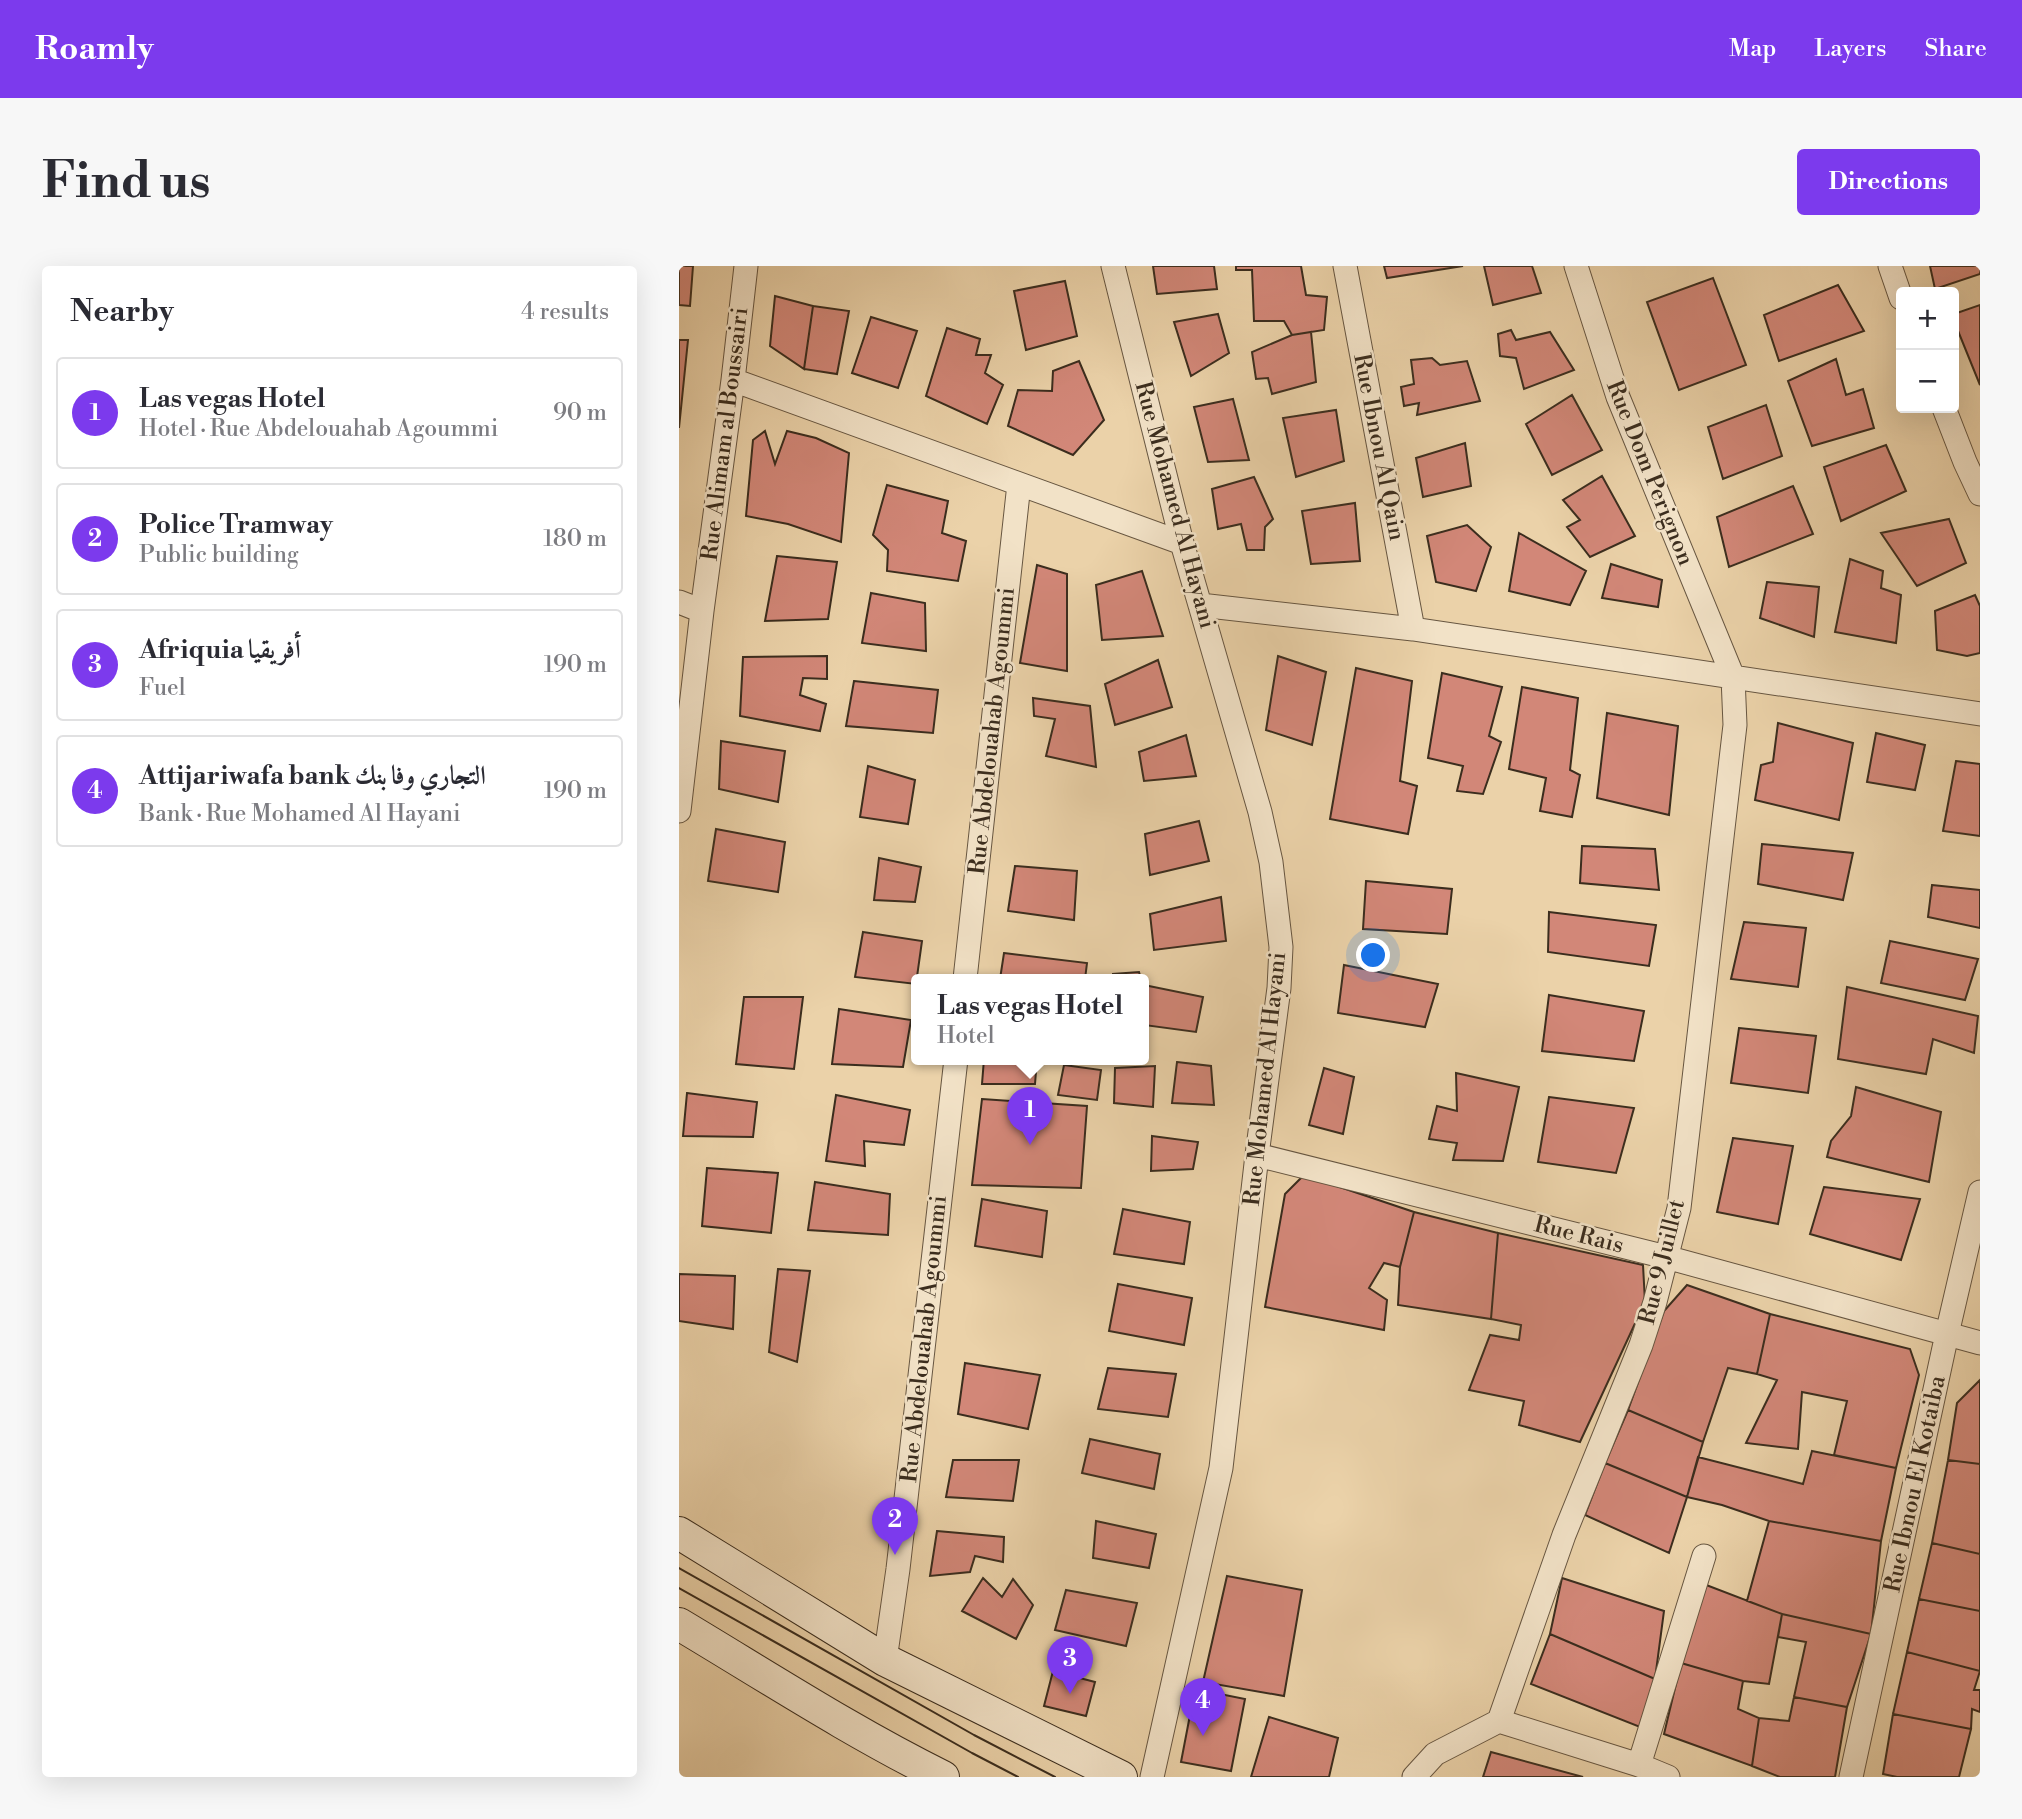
<!DOCTYPE html>
<html lang="en">
<head>
<meta charset="utf-8">
<style>
  body { margin:0; font-family:"Libre Bodoni",Amiri,serif; background:#f7f7f7; color:#2b2b33 }
  .controls { position:absolute; right:21px; top:21px; display:grid; overflow:hidden; border-radius:7px; box-shadow:0 7px 28px #0002 }
  .controls button { width:63px; height:63px; display:grid; place-items:center; padding:0; border:0; border-bottom:2px solid #e1e1e2; background:#fff; color:#2b2b33; font:35px sans-serif }
  .you { position:absolute; left:695px; top:690px; width:24px; height:24px; margin:-18px; border:5px solid #fff; border-radius:50%; background:#1a73e8; box-shadow:0 0 0 10px #1a73e833 }
  .badge { display:grid; place-items:center; width:46px; height:46px; border-radius:50%; background:#7c3aed; color:#fff; font-size:23px; font-weight:700 }
  .pin { position:absolute; translate:-50% -58px; filter:drop-shadow(0 2px 4px #0008) }
  .pin::after { content:''; position:absolute; top:37px; width:24px; height:21px; background:inherit; clip-path:polygon(0 0,100% 0,50% 100%) }
  .popup { position:absolute; left:232px; top:708px; width:238px; height:91px; box-sizing:border-box; display:grid; place-content:center; border-radius:7px; background:#fff; filter:drop-shadow(0 2px 5px #0005); font-size:23px; white-space:nowrap; color:#7c7c81 }
  .popup b { font-size:26px; color:#2b2b33 }
  .popup::after { content:''; position:absolute; left:50%; top:100%; margin-left:-14px; border:14px solid transparent; border-top-color:#fff }
  .list { margin:0; padding:0; list-style:none }
  h2 { display:flex; justify-content:space-between; align-items:center; height:91px; margin:0; padding:0 28px; font-size:30px }
  h2 small { font-size:23px; font-weight:400; color:#7c7c81 }
  .list li { display:grid; grid-template-columns:46px 1fr auto; gap:21px; align-items:center; box-sizing:border-box; height:112px; margin:0 14px 14px; padding:0 14px; border:2px solid #e1e1e2; border-radius:7px }
  .list b { display:block; font-size:26px; white-space:nowrap }
  .list p { margin:0; font-size:23px; white-space:nowrap; color:#7c7c81 }
  .list em { font-size:23px; font-style:normal; color:#7c7c81 }
  .map { position:relative; flex:none; width:1301px; height:1511px; overflow:hidden; border-radius:7px }
  header { display:flex; align-items:center; gap:42px; box-sizing:border-box; height:98px; padding:0 35px; background:#7c3aed; color:#fff }
  header strong { font-size:33px }
  nav { display:flex; gap:38px; margin-inline-start:auto; font-size:24px }
  .intro { display:flex; align-items:center; justify-content:space-between; box-sizing:border-box; height:168px; padding:0 42px }
  h1 { margin:0; font-size:49px }
  .button { padding:18px 32px; border-radius:7px; background:#7c3aed; color:#fff; font-size:24px; font-weight:700 }
  main { display:flex; gap:42px; padding:0 42px }
  aside { flex:1; background:#fff; border-radius:7px; box-shadow:0 7px 28px #0002 }
  .map>svg:first-child { display:block }
</style>
</head>
<body>
<header>
<strong>Roamly</strong>
<nav><a>Map</a><a>Layers</a><a>Share</a></nav>
</header>
<div class="intro"><h1>Find us</h1><a class="button">Directions</a></div>
<main>
<aside>
<h2>Nearby<small>4 results</small></h2>
<ul class="list">
<li><span class="badge">1</span><div><b>Las vegas Hotel</b><p>Hotel · Rue Abdelouahab Agoummi</p></div><em>90 m</em></li>
<li><span class="badge">2</span><div><b>Police Tramway</b><p>Public building</p></div><em>180 m</em></li>
<li><span class="badge">3</span><div><b>Afriquia أفريقيا</b><p>Fuel</p></div><em>190 m</em></li>
<li><span class="badge">4</span><div><b>Attijariwafa bank التجاري وفا بنك</b><p>Bank · Rue Mohamed Al Hayani</p></div><em>190 m</em></li>
</ul>
</aside>
<div class="map">
<svg width="1301" height="1511" viewBox="0 0 1301 1511">
  <rect width="100%" height="100%" fill="#ebd2a9"/>
  <filter id="stains"><feTurbulence type="fractalNoise" baseFrequency=".00286" numOctaves="4"/><feColorMatrix values="0 0 0 0 .2 0 0 0 0 .09 0 0 0 0 .02 0 0 0 .5 -.17"/></filter>
  <radialGradient id="worn" r=".72"><stop offset=".6" stop-color="#630" stop-opacity="0"/><stop offset="1" stop-color="#630" stop-opacity=".3"/></radialGradient>
  <path fill="#d28778" stroke="#3b2d1e" stroke-width="2" d="M0,0H14L11,40L0,39Z
    M474,0H535L538,23L478,28Z
    M557,0H622L627,29L648,31L645,64L613,69L605,55H575L573,4H557Z
    M705,0H784L708,12Z
    M805,0H853L862,27L814,39Z
    M1251,0H1301V8L1256,23Z
    M1034,12L1067,99L1000,124L968,36Z
    M386,15L398,70L347,84L335,25Z
    M1159,19L1185,65L1100,95L1085,49Z
    M96,30L134,40L125,103L91,80Z
    M1301,39V119L1275,55V48Z
    M134,40L170,45L158,108L125,103Z
    M539,48L550,87L512,110L495,56Z
    M192,51L238,65L219,122L173,107Z
    M268,62L301,73L297,89H312L306,107L324,119L308,158L247,130Z
    M832,64L837,74L871,66L895,104L845,123L837,92L821,90L819,68Z
    M632,66L637,116L593,128L589,112L577,113L573,86L613,69Z
    M0,74H9L0,162Z
    M753,92L761,99L788,95L801,135L738,149L740,137L725,140L722,121L735,118L732,94Z
    M1157,93L1167,129L1184,123L1195,162L1133,180L1109,115Z
    M400,95L425,154L394,189L329,160L339,124L373,125L374,105Z
    M893,129L923,184L873,209L847,158Z
    M554,133L570,194L529,196L515,141Z
    M1087,139L1103,190L1044,213L1029,161Z
    M657,144L665,195L617,211L604,152Z
    M86,165L96,198L108,165L137,172L170,187L162,276L109,258L67,250L74,174Z
    M786,177L792,220L744,231L737,192Z
    M1207,179L1227,225L1162,255L1145,201Z
    M923,210L956,270L911,291L888,261L901,254L884,234Z
    M575,211L594,253L586,261L585,284H568L562,258L539,263L533,223Z
    M208,219L269,235L263,267L287,275L279,315L208,305L209,284L194,269Z
    M1114,220L1134,268L1050,301L1038,251Z
    M676,237L681,295L632,298L623,245Z
    M1270,253L1287,297L1238,320L1202,267Z
    M788,259L812,281L797,325L757,316L748,270Z
    M840,267L907,305L891,339L830,325Z
    M98,290L158,296L149,353L86,355Z
    M1171,293L1204,305L1202,322L1222,329L1217,377L1156,366Z
    M932,298L983,314L979,341L923,332Z
    M358,299L388,308V405L341,397Z
    M463,305L484,370L423,374L417,319Z
    M1088,316L1140,321L1135,371L1081,352Z
    M192,327L246,337L247,385L183,377Z
    M1296,329L1301,340V387L1288,390L1258,384L1256,345Z
    M148,390V413L124,412L121,429L147,438L141,465L61,450L64,391Z
    M599,390L647,406L633,479L587,464Z
    M479,394L493,441L436,459L426,418Z
    M677,402L733,415L721,515L738,520L729,568L651,553Z
    M763,407L823,421L810,470L822,476L804,528L778,525L784,500L749,492Z
    M175,415L259,424L254,467L167,460Z
    M843,421L899,432L891,504L901,509L893,551L861,545L867,512L830,503Z
    M354,432L411,440L417,501L367,490L376,453L355,450Z
    M928,447L999,460L990,549L918,532Z
    M1099,457L1174,477L1160,554L1076,534L1082,499L1094,496Z
    M1197,467L1246,479L1236,524L1188,516Z
    M507,469L517,510L465,515L460,486Z
    M42,475L106,485L99,536L40,523Z
    M1277,495L1301,498V570L1264,565Z
    M189,500L236,514L229,558L181,551Z
    M520,555L530,595L471,609L466,568Z
    M37,563L106,576L99,626L29,615Z
    M1083,578L1174,587L1164,634L1079,618Z
    M903,580L976,583L980,624L901,617Z
    M200,592L242,601L236,636L195,634Z
    M336,600L398,605L395,654L329,645Z
    M687,615L773,623L768,668L684,663Z
    M1253,619L1301,624V662L1249,651Z
    M542,631L547,675L475,684L471,648Z
    M870,646L977,659L970,700L869,686Z
    M1065,656L1127,662L1119,721L1052,713Z
    M184,666L243,675L237,718L176,711Z
    M1211,675L1299,693L1286,734L1202,717Z
    M325,687L408,697L406,713H321Z
    M665,699L759,718L746,761L659,747Z
    M460,706L462,713H434V708Z
    M465,719L524,731L517,766L465,759Z
    M1168,721L1299,750L1295,787L1254,773L1247,808L1159,793Z
    M870,729L965,745L955,795L863,785Z
    M65,731H124L115,803L57,798Z
    M160,743L232,754L224,801L153,798Z
    M1060,762L1137,770L1129,827L1052,817Z
    M305,793H358L356,818H303Z
    M498,796L532,800L535,839L493,837Z
    M385,799L422,804L418,834L379,829Z
    M476,800L474,841L435,837L436,802Z
    M645,802L675,811L664,868L630,859Z
    M777,807L840,821L824,895L774,894L778,877L750,873L758,840L778,845Z
    M1177,821L1262,846L1250,916L1148,891L1152,875L1172,850Z
    M8,827L78,836L74,871L4,870Z
    M157,829L231,844L225,879L185,875L186,900L147,895Z
    M870,831L955,842L937,907L859,896Z
    M303,833L408,840L402,922L293,919Z
    M473,870L519,876L514,903L472,905Z
    M1054,872L1114,880L1099,958L1038,946Z
    M28,902L99,907L92,967L23,960Z
    M625,909L735,946L721,1001L705,997L690,1022L708,1034L705,1064L586,1041L606,928Z
    M136,916L211,928L209,969L129,964Z
    M1145,921L1241,933L1222,994L1131,968Z
    M303,933L368,945L363,991L296,980Z
    M444,943L511,956L505,998L435,988Z
    M735,946L819,967L812,1053L719,1039L721,1001Z
    M819,967L964,999L966,1036L901,1176L840,1159L845,1135L790,1124L811,1069L840,1074L842,1059L812,1053Z
    M99,1003L131,1005L118,1096L90,1086Z
    M0,1008L56,1010L54,1063L0,1055Z
    M439,1018L513,1032L505,1079L430,1065Z
    M1008,1019L1091,1048L1078,1108L1049,1102L1024,1176L949,1144L985,1045Z
    M1091,1048L1231,1083L1240,1109L1217,1202L1155,1189L1168,1135L1123,1126L1119,1183L1067,1177L1098,1114L1078,1108Z
    M286,1097L361,1109L349,1163L279,1148Z
    M429,1102L497,1108L489,1151L419,1143Z
    M1301,1114V1198L1269,1194L1278,1137Z
    M949,1144L1024,1176L1008,1231L926,1197Z
    M411,1173L481,1188L475,1223L403,1207Z
    M1133,1185L1217,1202L1202,1275L1090,1255L1043,1239L1008,1231L1019,1191L1124,1218Z
    M274,1194H340L334,1235L267,1231Z
    M1269,1194L1301,1198V1288L1253,1277Z
    M926,1197L1008,1231L990,1287L906,1249Z
    M417,1255L477,1268L470,1302L414,1292Z
    M1090,1255L1202,1275L1192,1368L1103,1348L1068,1335Z
    M258,1265L325,1271L324,1296L296,1290L291,1306L251,1310Z
    M1253,1277L1301,1288V1345L1240,1333Z
    M548,1310L623,1324L605,1430L524,1416Z
    M304,1312L323,1331L334,1313L354,1339L337,1373L283,1345Z
    M883,1312L985,1345L976,1413L871,1368Z
    M1022,1317L1103,1348L1090,1418L1064,1415L1002,1397Z
    M387,1324L458,1337L447,1380L376,1364Z
    M1240,1333L1301,1345V1405L1228,1386Z
    M1103,1348L1192,1368L1168,1441L1115,1431L1127,1376L1099,1371Z
    M871,1368L976,1413L961,1461L852,1418Z
    M1228,1386L1301,1405L1295,1424H1301V1446L1293,1443L1292,1463L1214,1448Z
    M1002,1397L1064,1415L1059,1443L1080,1452L1073,1500L985,1468Z
    M374,1405L416,1416L407,1450L365,1440Z
    M516,1423L566,1433L552,1505L502,1496Z
    M1115,1431L1168,1441L1156,1511H1101L1073,1500L1080,1452L1110,1455Z
    M1214,1448L1292,1463L1280,1511H1218L1204,1508Z
    M590,1451L659,1472L650,1511H572Z
    M812,1486L904,1511H804Z"/>
  <g fill="none" stroke-linecap="round" stroke-linejoin="round">
    <g stroke="#675641" stroke-width="25">
      <path id="street" d="M434,0L503,277L581,546L592,596L602,681L600,722L578,889L542,1202L473,1511
        M666,0L734,363
        M1211,0L1222,32
        M54,114L503,277
        M1265,142L1286,196L1301,228
        M0,336L23,345
        M521,339L734,363L1301,448
        M0,545L23,345L54,114L67,0
        M286,713L340,218
        M578,889L987,991L1301,1077
        M206,1394L219,1303L277,793
        M820,1455L960,1499
        M735,1511L756,1488L820,1455L885,1269L962,1079L976,1036L1000,942L1056,459L1054,411L939,131L897,0
        M989,1511L960,1499L1025,1290
        M1172,1511L1268,1068L1301,926"/>
    </g>
    <g stroke="#3b2d1e" stroke-width="34">
      <path id="secondary" d="M0,1267L206,1394L442,1511
        M0,1358C87,1410 173,1466 264,1511"/>
    </g>
    <use href="#street" stroke="#f2e2c7" stroke-width="23"/>
    <use href="#secondary" stroke="#f2e2c7" stroke-width="32"/>
    <path stroke="#3b2d1e" stroke-width="2" d="M0,1302L295,1469L376,1511
      M0,1322L293,1487L339,1511"/>
  </g>
  <g text-anchor="middle" dominant-baseline="central" stroke-width="5" stroke-linejoin="round" paint-order="stroke">
    <g font-size="23" fill="#3b2d1e" stroke="#f2e2c7">
      <text transform="translate(46 168) rotate(-83)">Rue Alimam al Boussairi</text>
      <text transform="translate(700 181) rotate(79)">Rue Ibnou Al Qain</text>
      <text transform="translate(971 207) rotate(68)">Rue Dom Perignon</text>
      <text transform="translate(496 239) rotate(75)">Rue Mohamed Al Hayani</text>
      <text transform="translate(313 465) rotate(-84)">Rue Abdelouahab Agoummi</text>
      <text transform="translate(586 813) rotate(-84)">Rue Mohamed Al Hayani</text>
      <text transform="translate(900 969) rotate(14)">Rue Rais</text>
      <text transform="translate(983 996) rotate(-76)">Rue 9 Juillet</text>
      <text transform="translate(245 1073) rotate(-84)">Rue Abdelouahab Agoummi</text>
      <text transform="translate(1236 1218) rotate(-78)">Rue Ibnou El Kotaiba</text>
    </g>
  </g>
  <rect width="100%" height="100%" filter="url(#stains)"/>
  <rect width="100%" height="100%" fill="url(#worn)"/>
</svg>
<div class="controls">
<button>+</button>
<button>−</button>
</div>
<div class="you"></div>
<div class="pin badge" style="left:351px;top:879px">1</div>
<div class="popup"><b>Las vegas Hotel</b>Hotel</div>
<div class="pin badge" style="left:216px;top:1289px">2</div>
<div class="pin badge" style="left:391px;top:1428px">3</div>
<div class="pin badge" style="left:524px;top:1470px">4</div>
</div>
</main>
</body>
</html>
